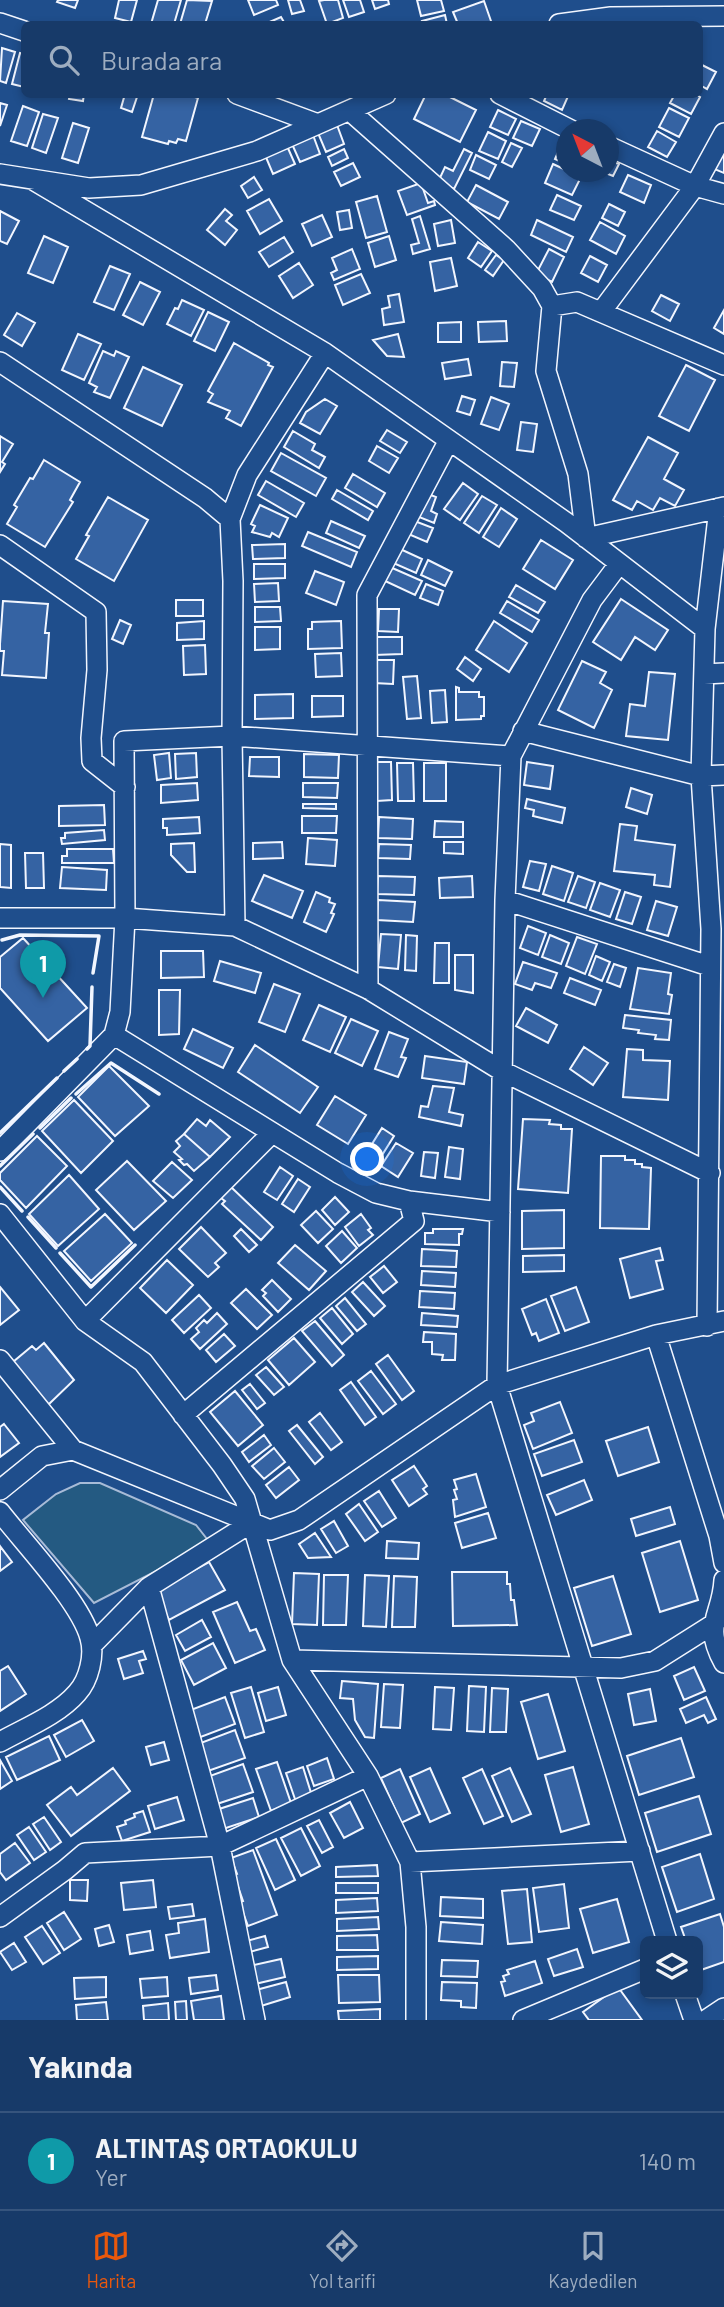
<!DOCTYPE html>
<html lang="tr">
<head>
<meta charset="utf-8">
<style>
  body { margin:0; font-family:Barlow,sans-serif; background:#244571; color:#f1f3f6 }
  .controls { position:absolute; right:21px; bottom:21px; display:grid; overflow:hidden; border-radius:10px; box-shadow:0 4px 10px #0003 }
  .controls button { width:63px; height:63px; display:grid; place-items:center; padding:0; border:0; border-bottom:2px solid #36547d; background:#173a69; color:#f1f3f6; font:35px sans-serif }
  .compass { position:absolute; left:556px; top:119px; width:63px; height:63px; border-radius:50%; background:#173a69; box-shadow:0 4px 10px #0003; rotate:318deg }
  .you { position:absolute; left:368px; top:1160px; width:24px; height:24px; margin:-18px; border:5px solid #fff; border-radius:50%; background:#1a73e8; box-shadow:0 0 0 10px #1a73e833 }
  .badge { display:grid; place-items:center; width:46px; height:46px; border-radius:50%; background:#ea580c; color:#fff; font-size:23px; font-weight:700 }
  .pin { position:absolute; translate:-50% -58px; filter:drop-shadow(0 2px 4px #0008) }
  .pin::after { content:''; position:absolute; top:37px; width:24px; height:21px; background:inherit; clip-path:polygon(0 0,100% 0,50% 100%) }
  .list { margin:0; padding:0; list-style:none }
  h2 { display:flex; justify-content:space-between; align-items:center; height:91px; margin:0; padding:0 28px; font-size:30px }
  h2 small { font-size:23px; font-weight:400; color:#9eadc0 }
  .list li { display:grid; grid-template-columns:46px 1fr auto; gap:21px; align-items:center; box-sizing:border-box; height:98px; padding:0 28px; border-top:2px solid #36547d }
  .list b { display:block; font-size:26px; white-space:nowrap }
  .list p { margin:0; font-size:23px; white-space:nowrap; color:#9eadc0 }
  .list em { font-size:23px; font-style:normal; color:#9eadc0 }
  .icon { flex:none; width:38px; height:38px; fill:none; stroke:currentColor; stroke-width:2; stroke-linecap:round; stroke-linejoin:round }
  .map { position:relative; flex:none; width:724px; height:2020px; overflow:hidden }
  .search { position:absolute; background:#173a69; box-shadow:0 4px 10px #0003; left:21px; right:21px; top:21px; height:77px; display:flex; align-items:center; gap:18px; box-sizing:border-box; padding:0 24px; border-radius:10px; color:#9eadc0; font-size:26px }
  .sheet { height:189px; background:#173a69 }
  nav { display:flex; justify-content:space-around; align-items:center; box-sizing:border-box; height:98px; border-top:2px solid #36547d; background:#173a69; font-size:19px; color:#9eadc0 }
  nav a { display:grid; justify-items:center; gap:4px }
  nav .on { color:#ea580c }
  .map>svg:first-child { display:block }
</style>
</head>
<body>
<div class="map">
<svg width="724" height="2020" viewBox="0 0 724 2020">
  <rect width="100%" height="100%" fill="#1f4e8c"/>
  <path fill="#245a82" stroke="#a8bbd7" stroke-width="2" d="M80,1483H100L196,1525L207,1539V1545L94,1603L23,1520L56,1494Z"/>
  <path fill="#3563a3" stroke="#f2f6ff" stroke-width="2" d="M58,0H78L75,8L57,2Z
    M119,0H137L131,22L115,18Z
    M158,0H181L174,24H151Z
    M187,0L212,1L205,24H180Z
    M248,0H276L278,5L254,15Z
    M288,0H300L304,11L292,14Z
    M324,0H338L343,18L327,24L319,1Z
    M343,0H360L364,12L349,17Z
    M372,0H388L389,4L375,9Z
    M417,0H441L444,11L421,16Z
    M484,1L492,24H458L453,12Z
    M445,15L447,24H423L422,21Z
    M281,17L285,24H265Z
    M2,48L15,52L6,83L0,81Z
    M20,53L24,54V87L12,84Z
    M700,64L716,72L707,89L700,85Z
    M70,94H84L83,101L69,99Z
    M125,94H138L132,112L121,108Z
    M154,94H185L198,98L186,141L178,139L176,143L169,141L168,144L142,137Z
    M426,94H444L476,110L460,142L414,119Z
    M547,94H569L562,110L544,101Z
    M675,94H695L700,97L691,114L670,103Z
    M0,103L7,105L0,126Z
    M23,106L39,112L27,146L11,141Z
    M669,108L689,118L679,137L659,127Z
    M498,110L516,119L508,135L490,127Z
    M43,114L58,118L46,153L32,148Z
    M521,121L540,129L532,146L513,138Z
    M73,123L89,128L78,163L62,158Z
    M337,125L344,144L326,152L318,133Z
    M657,131L676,142L667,157L648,147Z
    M488,132L506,141L498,159L479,151Z
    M313,135L320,154L300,162L292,144Z
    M724,139V173L712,168Z
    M511,143L522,148L512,167L502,162Z
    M562,143L566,145V164L555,159Z
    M287,146L295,164L273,174L265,155Z
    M344,149L348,158L332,166L328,157Z
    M464,149L472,153L454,189L438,182L445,167L453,171Z
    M476,155L496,165L489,179L470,170Z
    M608,160L619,164L613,176L603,172H608Z
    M353,163L360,177L341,186L334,172Z
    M553,164L581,177L572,195L545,183Z
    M628,175L651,185L644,203L620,192Z
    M254,177L262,190L248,198L241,186Z
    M421,183L428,203L434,201L435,205L407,215L398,191Z
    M476,185L508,202L499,219L467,202Z
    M557,195L581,206L574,220L550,210Z
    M377,196L387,232L366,238L356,202Z
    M269,199L282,221L260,234L247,211Z
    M609,204L625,212L618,226L602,218Z
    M225,209L232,215L226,221L237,230L225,245L207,230Z
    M349,210L352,228L340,230L337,212Z
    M0,211L19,221L7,244L0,241Z
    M322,215L332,237L312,246L302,224Z
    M420,216L430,249L413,254L411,245L419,243L412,219Z
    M451,220L455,243L438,246L434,224Z
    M537,220L573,237L566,252L531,235Z
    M600,222L625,236L616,254L590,240Z
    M44,236L68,247L53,283L28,273Z
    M389,236L396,260L375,267L368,243Z
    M284,237L293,252L269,267L259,252Z
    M478,242L492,251L481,267L468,258Z
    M352,249L360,269L334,280L331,273L337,270L332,258Z
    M549,249L564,257L552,282L536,274Z
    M496,255L504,260L493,276L485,270Z
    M590,256L607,265L598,282L581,273Z
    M451,258L457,286L435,291L430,262Z
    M299,263L313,285L293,298L279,276Z
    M110,266L130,274L114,310L94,302Z
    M361,274L370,293L343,305L335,285Z
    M140,282L160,292L143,325L123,315Z
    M399,294L404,322L384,325L382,309L390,307L388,296Z
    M661,295L679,304L670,321L652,311Z
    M182,300L204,310L191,336L167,324L175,308L178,309Z
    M724,310V334L714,328Z
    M208,312L229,322L215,351L194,341Z
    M17,313L35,323L22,346L4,335Z
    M506,321L507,341L479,342L478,322Z
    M461,322V342H438V323Z
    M78,334L101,344L84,380L62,370Z
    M398,334L404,357L387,356L373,340Z
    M234,343L269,363L268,365L273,367L241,426L226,418L230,411L208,402L213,394L208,391Z
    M103,351L114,356L116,351L129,357L110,398L94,392L97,387L89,383Z
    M468,359L471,375L445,379L442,363Z
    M502,362L517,363L514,387L500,386Z
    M686,365L715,380L689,431L659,416Z
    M143,367L182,385L162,426L124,408Z
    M462,396L475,400L470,415L457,411Z
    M491,397L509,404L499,430L481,424Z
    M325,399L337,406L320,434L300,423L306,412Z
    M521,422L537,424L533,452L517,450Z
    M387,430L407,442L400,453L380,441Z
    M293,431L315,444L312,450L325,457L319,468L284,447Z
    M0,436L13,444L2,462L5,464L0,472Z
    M648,437L678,453L664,479L684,490L675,506L660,498L653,510L637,501L632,510L613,500Z
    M377,446L398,458L389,473L369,461Z
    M281,453L326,478L316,496L271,471Z
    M44,460L80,482L70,500L73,502L45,547L7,524L17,507L14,505L30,478L33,479Z
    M353,474L385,493L377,507L345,488Z
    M266,481L304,503L296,517L258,495Z
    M463,483L478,494L460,520L444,509Z
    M337,490L373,511L368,520L332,499Z
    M423,492L436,497L431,511L437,514L434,523L414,515Z
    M482,496L497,505L479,533L464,523Z
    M108,497L148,520L114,581L76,559L89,536L86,535Z
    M260,505L288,518L279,537L272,533L270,537L252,532L255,526L251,524Z
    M501,508L517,519L499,547L483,537Z
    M412,520L433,528L427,542L406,533Z
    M331,521L365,536L359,548L326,533Z
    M308,532L357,552L351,567L302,546Z
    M541,540L573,560L555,589L523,569Z
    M285,544V558L253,559L252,545Z
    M398,548L422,559L416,573L391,562Z
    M428,560L452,572L445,586L421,575Z
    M254,564H285V578L254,579Z
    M390,567L422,581L415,595L383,580Z
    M315,571L344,582L336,605L306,593Z
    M278,583L279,601L255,602L254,584Z
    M426,584L443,591L438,605L420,598Z
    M516,585L545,602L538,613L509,597Z
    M621,599L668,630L655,650L635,637L621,660L593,642Z
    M176,600H203V616H176Z
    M3,601L48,604L45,633H49L46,678L2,675L4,651H0V644Z
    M507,601L539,620L532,632L500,613Z
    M255,607H280L281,621L255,622Z
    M379,609H399L398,632L378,631Z
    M120,620L131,625L123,644L112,639Z
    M204,621V639L177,640V623Z
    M341,621L342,648L308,649V629H312V622Z
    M494,621L527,643L509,672L476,650Z
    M255,627H280V649L255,650Z
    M374,637H402V654L374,655Z
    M205,645L206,674L184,675L183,646Z
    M341,653L342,676L316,677L315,654Z
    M465,657L481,669L473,681L457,669Z
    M375,660H394L393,684L374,683Z
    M582,661L606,672L600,683L612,690L594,728L558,710Z
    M649,672L675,674L668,740L626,736L630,704L645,706Z
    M417,676L421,718L407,719L403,677Z
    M456,687L459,688V692H479V697H484V716H481V719L456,720Z
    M445,690L447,722L432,723L430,691Z
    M293,694V718L255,719V695Z
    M312,696H343V716L312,717Z
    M169,753L171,778L157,780L154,755Z
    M196,753L197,777L176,779L175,754Z
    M304,754L339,755L338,778L304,777Z
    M250,757H279V777L249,776Z
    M377,762H391L392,800L377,801Z
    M527,762L553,766L550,789L524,785Z
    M397,763H413L414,801H398Z
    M424,763H446V801H424Z
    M197,783L198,800L161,803V785Z
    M303,783H338L337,798L303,797Z
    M631,788L652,795L647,814L626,807Z
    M527,799L565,808L562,823L533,816L534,810L525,808Z
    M303,804H336V809L303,808Z
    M104,805L105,825L59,826V806Z
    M302,816H337L336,833H302Z
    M199,817L200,833L167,835V828H163V819Z
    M379,817L413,819L412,839L378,838Z
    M435,821L463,822V837H434Z
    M620,824L637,826L635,840L675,845L670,887L654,885L655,875L614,871Z
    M104,830L105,840L62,844L61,838H65V833Z
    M308,838L337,840L335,866L306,864Z
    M282,842L283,858L253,859V843Z
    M444,842H463V854L444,853Z
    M194,843L195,872H187L171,855V844Z
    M0,844L11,845V888L0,887Z
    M379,844L411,845L410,859L378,858Z
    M67,849H113L114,863H62V856H67Z
    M25,853H43L44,888H26Z
    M530,861L546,864L539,891L523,887Z
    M552,866L573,873L564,901L543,894Z
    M62,867L107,870L106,890L60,888Z
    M264,875L303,891L292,918L252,901Z
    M378,876L415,877L414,895L377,894Z
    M472,876L473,897L440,898L439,878Z
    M578,876L595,882L586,908L568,902Z
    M600,883L620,890L610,917L590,910Z
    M316,892L330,898L329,902L335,904L331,913L334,914L326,932L304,922Z
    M625,892L641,897L632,924L616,919Z
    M378,900L415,902L413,922L377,920Z
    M656,901L677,907L668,936L647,930Z
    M528,926L546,933L538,955L520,948Z
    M381,934L401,935L398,969L378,967Z
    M406,935L417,936L416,971L405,970Z
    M550,935L569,943L561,964L542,957Z
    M577,937L597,944L585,974L566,966Z
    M23,938L87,1008L48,1041L0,988V957Z
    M435,943H449V983H434Z
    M161,951H203L204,977L161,978Z
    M455,955H473V993L455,990Z
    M596,956L610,962L602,981L589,975Z
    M220,961L261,973L255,993L214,981Z
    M523,962L557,973L551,988L535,983L532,990L515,984Z
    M614,964L626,968L620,987L607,982Z
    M638,968L671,973L668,994L672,995L669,1014L630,1009Z
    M570,978L601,990L595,1005L564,993Z
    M274,984L300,994L285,1032L259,1022Z
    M159,990H180L179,1034L159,1035Z
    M319,1005L346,1017L330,1052L303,1040Z
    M526,1008L557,1025L548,1043L516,1026Z
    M625,1015L671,1020L669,1040L655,1039L656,1035L638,1033L639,1030L623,1028Z
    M351,1019L378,1031L362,1066L335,1053Z
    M193,1029L233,1048L223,1068L184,1049Z
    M389,1032L408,1039L401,1057L406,1058L398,1077L375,1069Z
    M255,1045L318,1087L300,1113L238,1072Z
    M584,1047L608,1063L593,1085L570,1069Z
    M627,1049L643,1050V1060L670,1061L668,1100L623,1097Z
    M425,1056L467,1062L464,1084L422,1078Z
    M109,1066L149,1106L115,1136L78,1097Z
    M433,1086L454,1088L449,1112L463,1115L461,1126L419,1117L421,1106L428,1107Z
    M335,1096L366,1115L348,1144L317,1125Z
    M74,1100L113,1141L81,1173L42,1131Z
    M197,1119L206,1126L210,1120L230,1137L210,1157L184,1134Z
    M523,1119L550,1120L549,1124L561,1125V1129H572L568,1193L518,1189Z
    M382,1128L394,1136L374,1168L362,1160Z
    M184,1134L210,1157L194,1171L187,1164L184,1165L179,1160L182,1159L174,1152L180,1146L176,1141Z
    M37,1136L67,1166L26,1208L0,1180V1173Z
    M396,1143L413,1153L398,1177L381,1166Z
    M449,1147L463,1149L460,1179L445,1177Z
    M424,1152L438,1153L435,1178L421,1176Z
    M601,1156H625V1160H635V1164H642V1167L651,1168L649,1229L600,1228Z
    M127,1161L166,1201L134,1230L96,1190Z
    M172,1162L192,1180L173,1198L153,1181Z
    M280,1167L293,1176L277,1200L264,1192Z
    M69,1175L99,1209L58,1246L29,1214Z
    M298,1179L310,1187L294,1212L282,1204Z
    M231,1187L273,1227L261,1240L222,1204L225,1201L221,1198Z
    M335,1197L349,1212L335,1225L322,1210Z
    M564,1210V1248L522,1249V1211Z
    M316,1211L333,1229L318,1243L301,1225Z
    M105,1214L132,1243L91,1281L64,1251Z
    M361,1214L371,1228L368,1230L373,1235L359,1246L345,1227Z
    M201,1227L226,1253L215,1263L219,1267L208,1277L179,1249Z
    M241,1229L257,1245L249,1252L234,1236Z
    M433,1229H463L462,1234H459V1245L425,1244V1233H433Z
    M342,1231L357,1248L341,1263L326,1246Z
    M295,1245L326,1271L309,1290L278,1263Z
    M660,1248L663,1260L656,1261L663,1289L630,1298L620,1259Z
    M422,1249L457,1251L456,1267L421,1266Z
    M564,1255V1271L523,1272V1256Z
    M167,1260L193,1285L166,1313L140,1288Z
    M384,1266L397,1282L383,1293L370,1277Z
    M422,1271L456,1273L455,1287L421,1285Z
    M272,1280L291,1299L278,1312L263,1296L266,1293L262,1290Z
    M363,1282L385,1306L374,1316L352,1292Z
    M0,1287L19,1310L0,1325Z
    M576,1287L589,1322L565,1331L551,1296Z
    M246,1289L272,1315L257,1329L231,1303Z
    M420,1291L455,1293L454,1309L419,1307Z
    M199,1295L211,1308L184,1333L172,1320Z
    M345,1298L366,1324L357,1331L336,1306Z
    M546,1299L559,1333L539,1341L536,1333L532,1335L522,1309Z
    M332,1308L353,1334L342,1344L320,1318Z
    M217,1313L227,1324L200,1349L191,1339L199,1332L196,1328L204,1320L207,1323Z
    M422,1313L458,1316L457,1327L421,1325Z
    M315,1321L344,1355L332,1366L302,1331Z
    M424,1332L456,1334L455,1360H442L443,1355L432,1354V1342H423Z
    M224,1334L235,1346L216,1362L206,1350Z
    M294,1338L315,1362L289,1385L268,1360Z
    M44,1343L74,1380L48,1405L13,1362L32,1346L36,1350Z
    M388,1355L414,1391L402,1400L376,1364Z
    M266,1367L284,1387L274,1395L256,1375Z
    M371,1371L396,1404L383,1414L358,1381Z
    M351,1382L376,1417L365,1425L340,1390Z
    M250,1384L265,1403L257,1409L242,1390Z
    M235,1391L263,1425L238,1446L210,1412Z
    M560,1402L572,1433L533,1449L524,1425L534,1421L531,1413Z
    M320,1413L342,1442L331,1450L309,1422Z
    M4,1424L19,1443L0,1457V1427Z
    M297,1425L323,1457L315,1464L289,1431Z
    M648,1427L659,1462L618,1476L606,1441Z
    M264,1435L271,1445L249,1462L242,1452Z
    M574,1440L582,1462L542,1476L534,1454Z
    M274,1448L285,1462L264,1479L252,1466Z
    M414,1466L427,1486L423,1489L427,1494L409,1506L392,1480Z
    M289,1467L299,1480L276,1498L266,1485Z
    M476,1474L486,1507L455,1517L453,1500L457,1499L454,1490L457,1489L454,1480Z
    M584,1480L592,1500L556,1515L547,1495Z
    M379,1491L396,1518L382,1527L364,1501Z
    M359,1504L378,1532L365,1541L346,1514Z
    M670,1507L675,1524L636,1536L631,1519Z
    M488,1513L496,1538L462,1548L455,1523Z
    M334,1521L348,1546L336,1553L321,1529Z
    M315,1533L331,1557L308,1558L299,1544Z
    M387,1541L419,1543L418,1559L386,1558Z
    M680,1541L698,1600L660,1612L642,1553Z
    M0,1546L12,1562L0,1571Z
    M209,1562L225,1590L169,1620L154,1592Z
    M452,1572H507V1584H510L511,1600H514L517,1625L453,1626Z
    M294,1573L319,1574L317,1625L292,1624Z
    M324,1575H348L346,1625H323Z
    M365,1575L389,1576L386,1627L363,1626Z
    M394,1576L417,1577L415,1627H392Z
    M613,1576L631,1634L592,1646L574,1588Z
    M237,1602L250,1631L256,1629L265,1650L235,1663L213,1612Z
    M202,1620L211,1637L185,1651L176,1635Z
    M213,1643L226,1668L194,1685L181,1660Z
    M143,1651L146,1659L139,1661L143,1673L124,1679L118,1659Z
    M8,1666L26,1694L0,1711V1671Z
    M694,1667L705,1691L684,1700L674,1676Z
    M342,1681L378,1684L374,1738L365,1737L355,1720L353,1699L340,1698Z
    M384,1684L403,1685L400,1728L381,1727Z
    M469,1686L486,1687L484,1732L467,1731Z
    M251,1687L264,1732L245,1738L231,1693Z
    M278,1687L286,1715L266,1721L258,1693Z
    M435,1687L454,1688L451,1730L433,1729Z
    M492,1688L508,1689L506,1732H490Z
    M650,1689L656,1721L634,1725L628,1694Z
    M548,1694L565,1751L538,1759L521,1702Z
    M225,1697L235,1724L198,1738L188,1711Z
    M706,1697L716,1719L708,1723L704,1715L686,1723L680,1709Z
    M82,1720L94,1741L66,1757L54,1735Z
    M235,1730L245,1758L208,1771L198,1744Z
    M49,1736L60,1760L17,1780L6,1757Z
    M681,1738L694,1777L639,1795L627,1756Z
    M164,1742L169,1760L151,1765L146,1747Z
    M327,1758L334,1779L314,1786L307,1766Z
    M0,1760L12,1781L0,1789Z
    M277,1762L291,1803L271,1811L256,1769Z
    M243,1764L253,1792L217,1804L207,1777Z
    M303,1767L312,1796L296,1802L286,1773Z
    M573,1767L589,1824L561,1832L545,1775Z
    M113,1768L130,1791L71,1836L47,1805L71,1787L77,1795Z
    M430,1768L450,1813L430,1822L410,1777Z
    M510,1768L531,1814L512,1822L492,1776Z
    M400,1769L420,1814L401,1823L381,1778Z
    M482,1769L503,1816L484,1824L463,1778Z
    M699,1796L711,1834L657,1852L645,1813Z
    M177,1797L184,1820L155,1829L148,1806Z
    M253,1798L259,1817L223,1829L216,1810Z
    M350,1802L363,1828L344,1838L330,1813Z
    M143,1811L150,1832L122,1841L117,1827L126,1824L125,1821L135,1817L134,1814Z
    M44,1817L61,1842L50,1850L33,1824Z
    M319,1820L333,1847L322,1853L307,1826Z
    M29,1827L46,1852L34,1860L17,1835Z
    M301,1828L320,1866L301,1876L281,1838Z
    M276,1839L295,1880L275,1890L256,1848Z
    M15,1843L30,1863L6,1880L0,1872V1854Z
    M253,1850L277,1915L248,1926L239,1902L243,1901L234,1875L237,1874L231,1858Z
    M700,1854L714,1899L677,1912L662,1867Z
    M377,1865L378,1876L336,1877V1867Z
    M70,1880H88L87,1901L70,1900Z
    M153,1880L156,1907L124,1910L121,1883Z
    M336,1883H378V1893H336Z
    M564,1884L569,1928L539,1932L533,1888Z
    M527,1889L532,1942L508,1944L502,1891Z
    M441,1897L483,1899V1918L440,1916Z
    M377,1898L378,1911L336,1913V1900Z
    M617,1899L629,1942L593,1953L580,1909Z
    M192,1904L194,1916L170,1919L168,1907Z
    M64,1912L81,1939L64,1950L47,1923Z
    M720,1914L724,1927V1962L698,1971V1941H686L681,1927Z
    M378,1917L379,1929L337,1931V1919Z
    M205,1919L209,1952L170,1958L166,1935L179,1933L178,1923Z
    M441,1922L483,1925L482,1944L439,1941Z
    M109,1925L114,1942L99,1946L95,1929Z
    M42,1926L60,1953L43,1964L25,1937Z
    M150,1931L153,1950L130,1954L127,1935Z
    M377,1935L378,1950H337V1936Z
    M265,1936L268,1947L242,1954L239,1943Z
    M14,1943L26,1962L12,1970L0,1952Z
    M577,1949L583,1967L554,1976L548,1959Z
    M378,1956V1969L337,1970V1957Z
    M281,1959L285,1977L255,1984L250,1966Z
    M442,1960L478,1961L477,1977L441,1976Z
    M535,1961L542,1983L505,1996L501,1982L505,1981L503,1976L509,1974L507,1970Z
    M216,1975L218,1990L191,1994L189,1978Z
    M338,1975H379L380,2002L339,2003Z
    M106,1977V1997L75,1999L74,1978Z
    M167,1977L168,1996L142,1998L140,1979Z
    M286,1982L290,1997L261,2006L256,1990Z
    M442,1982L477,1983L476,2008L461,2007V2001L441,2000Z
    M618,1987L642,2020H589L583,2012Z
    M221,1996L224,2020H194L191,2001Z
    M186,2001L187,2020H176L175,2002Z
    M106,2002L108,2020H77L76,2005Z
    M168,2003L169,2020H144L143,2006Z
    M380,2009V2020H339L338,2011Z"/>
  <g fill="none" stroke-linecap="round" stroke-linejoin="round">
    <g stroke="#f2f6ff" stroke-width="22">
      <path id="minor" d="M0,23L24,31
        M559,24L611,17L724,16
        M237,94L318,124
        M500,94L571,130
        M350,111L506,249L542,288L552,306L546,371L578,474L586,538L724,507
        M608,146L695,186L724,194
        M0,174L89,188L141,185L257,151L386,94
        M35,181L325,353L567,523L705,629
        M552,306L577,302L724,365
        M601,312L695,186L724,133
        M0,362L205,498L230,519L233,581L232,736L235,926
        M230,519L247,475L325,353
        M0,545L96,612L97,670L91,738L92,761L125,787
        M619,564L592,600L511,756L505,900L497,1385L667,1941
        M704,674L724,673
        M523,731L701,776L724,775
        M511,756L232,736L124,741L125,918L235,926L368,989L502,1071L710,1173
        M505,900L709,966
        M0,918H125L120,1012L114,1035L0,1151
        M368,989L367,595L449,440
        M114,1035L338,1173L376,1193L409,1201L500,1212
        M0,1214L85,1321L143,1362L222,1465L245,1499L292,1660L368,1776L410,1862L416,1927V2020
        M85,1321L272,1133
        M707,1326L711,929L701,776L705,629L719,508
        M656,1335L719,1536L724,1563
        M0,1360L73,1450
        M183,1415L414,1221L409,1201
        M0,1490L42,1456L73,1450L270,1530L299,1520L497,1385L656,1335L724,1321
        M0,1512C24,1543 81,1603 90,1638C95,1655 89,1680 77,1693C58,1715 25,1728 0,1742
        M724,1580C722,1617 702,1623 724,1663
        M149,1587L251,1523
        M92,1645L149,1587L220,1846L255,2020
        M292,1660L621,1668L655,1661L712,1625L724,1614
        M410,1862L640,1851
        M0,1917L65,1870L85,1853L220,1846L368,1776
        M685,1994L694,2020
        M523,2020L645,1969
        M706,2020L724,2008"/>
    </g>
    <use href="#minor" stroke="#1f4e8c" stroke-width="19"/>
    <path stroke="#f2f6ff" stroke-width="3.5" d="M2,940L20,935L99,936L93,973
      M87,1049L90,1046L92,987
      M64,1071L77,1059
      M76,1094L111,1063L159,1094
      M40,1128L71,1098
      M0,1133L57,1078
      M0,1166L33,1134
      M0,1187L22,1211
      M28,1217L56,1248
      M60,1253L91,1287L135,1245"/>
  </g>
</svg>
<div class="controls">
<button><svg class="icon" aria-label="layers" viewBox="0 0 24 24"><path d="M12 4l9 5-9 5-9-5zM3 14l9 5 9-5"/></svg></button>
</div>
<svg class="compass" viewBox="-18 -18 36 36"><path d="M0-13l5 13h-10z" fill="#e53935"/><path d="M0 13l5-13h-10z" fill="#9eadc0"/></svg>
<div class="you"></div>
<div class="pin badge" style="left:43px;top:998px;background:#0f9aa8">1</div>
<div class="search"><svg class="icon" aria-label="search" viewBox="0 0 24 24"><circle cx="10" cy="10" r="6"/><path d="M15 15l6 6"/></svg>Burada ara</div>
</div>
<section class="sheet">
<h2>Yakında<small></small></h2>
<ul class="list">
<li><span class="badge" style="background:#0f9aa8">1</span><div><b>ALTINTAŞ ORTAOKULU</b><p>Yer</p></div><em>140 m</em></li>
</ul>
</section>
<nav>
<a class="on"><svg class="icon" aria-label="map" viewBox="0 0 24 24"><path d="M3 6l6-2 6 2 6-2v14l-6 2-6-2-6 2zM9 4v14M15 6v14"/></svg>Harita</a>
<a><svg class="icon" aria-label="directions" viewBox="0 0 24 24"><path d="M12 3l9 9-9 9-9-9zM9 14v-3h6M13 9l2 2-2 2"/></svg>Yol tarifi</a>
<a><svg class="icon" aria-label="saved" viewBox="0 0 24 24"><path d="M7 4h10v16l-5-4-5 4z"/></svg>Kaydedilen</a>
</nav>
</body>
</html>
